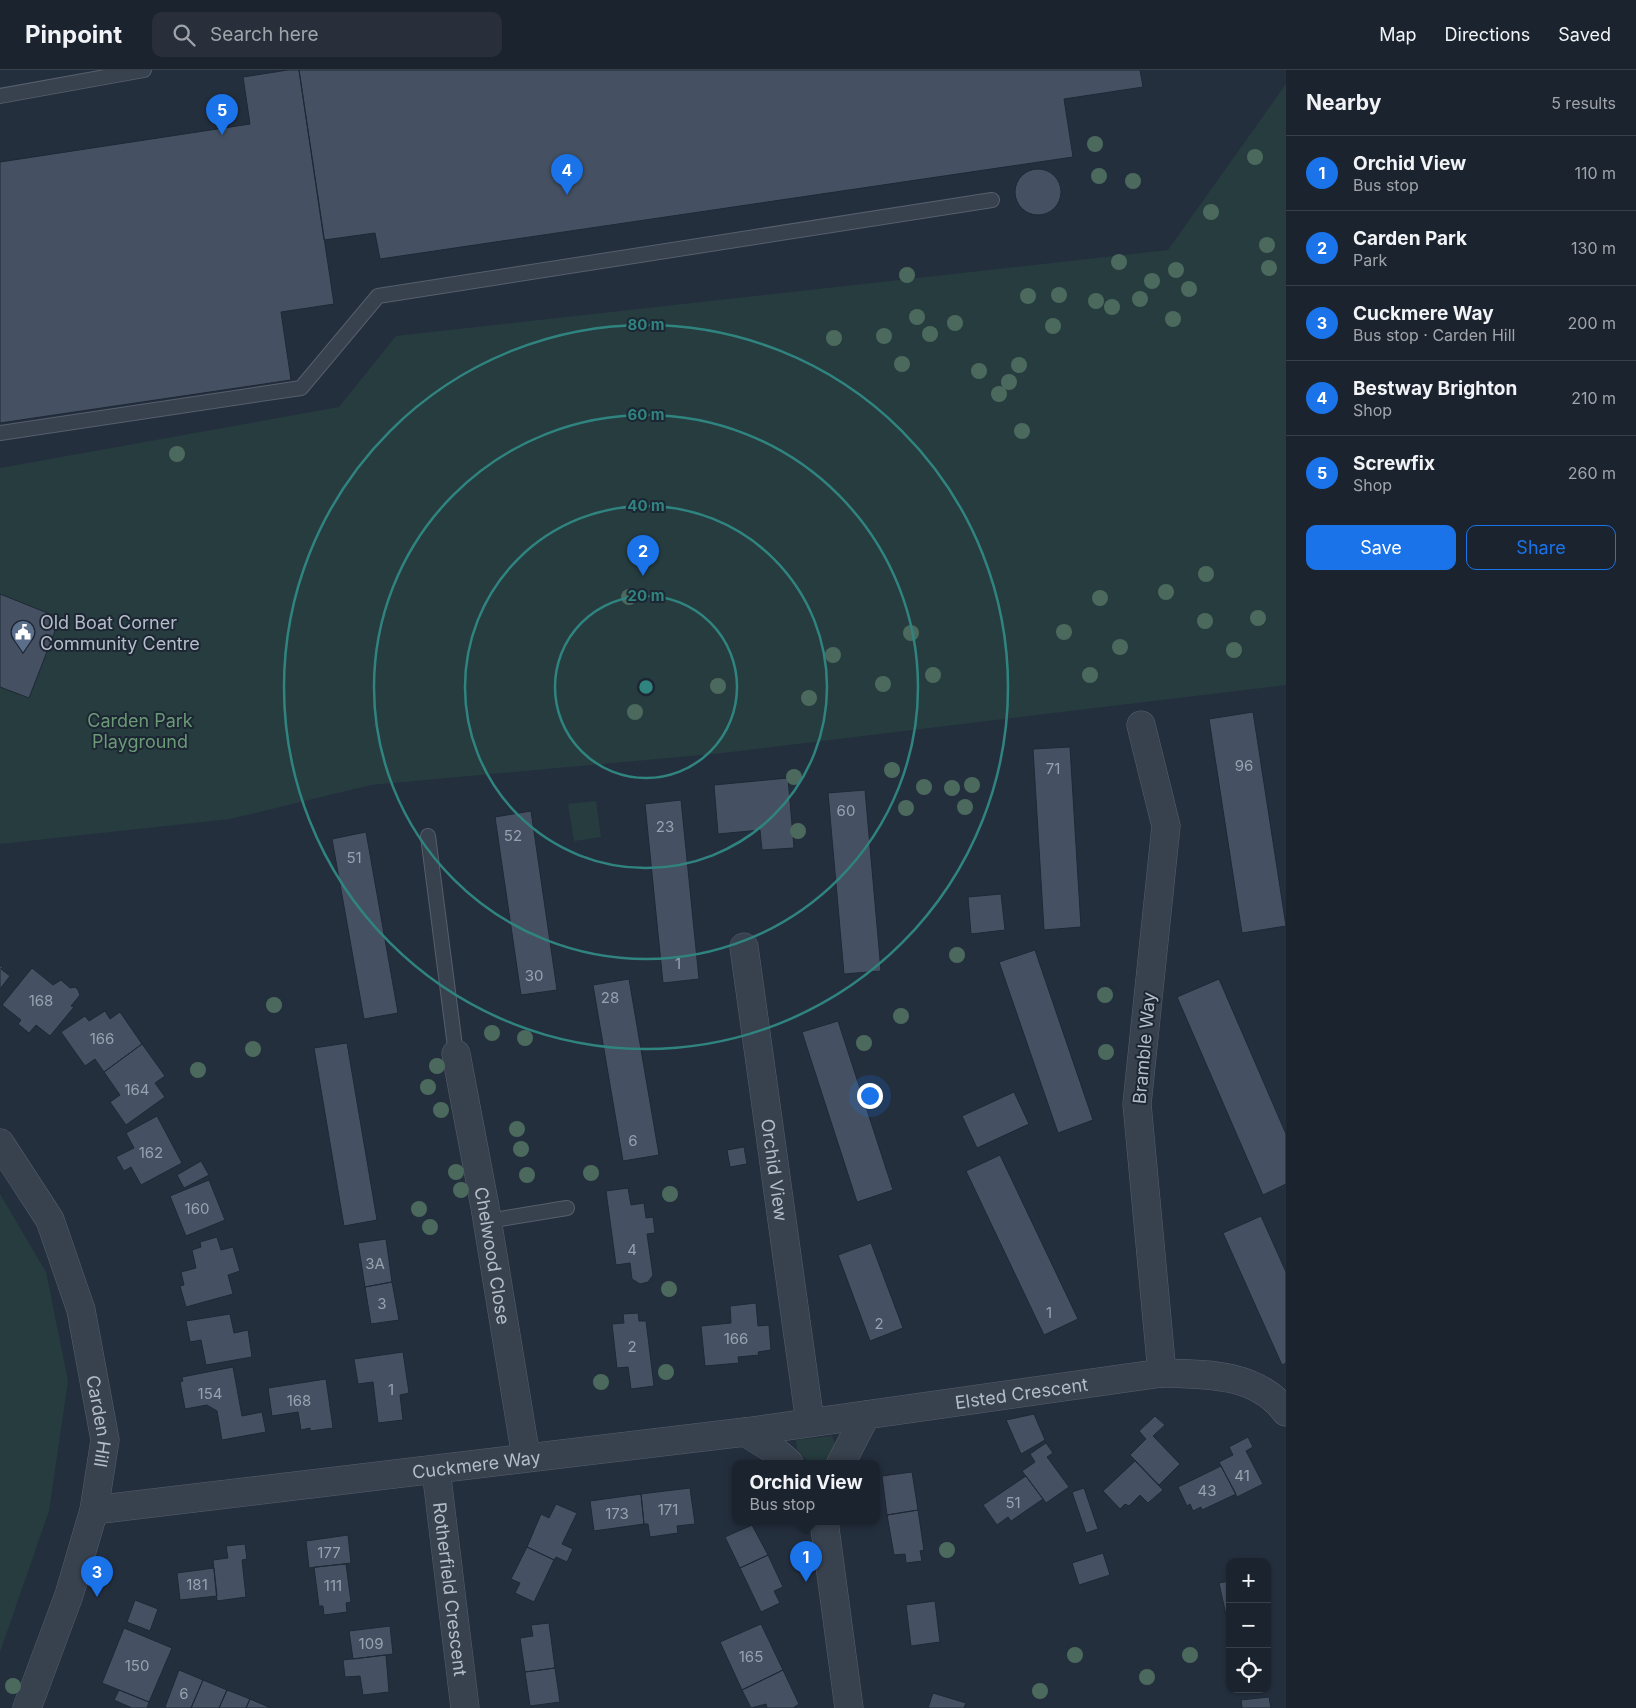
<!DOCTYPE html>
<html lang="en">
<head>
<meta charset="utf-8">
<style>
  body { margin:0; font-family:Inter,sans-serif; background:#282f3a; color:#f1f3f6 }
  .controls { position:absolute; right:15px; bottom:15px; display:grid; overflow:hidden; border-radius:10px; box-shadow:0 1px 4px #0004 }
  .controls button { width:45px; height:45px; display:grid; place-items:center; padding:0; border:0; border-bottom:1px solid #39404a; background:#1b232e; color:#f1f3f6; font:25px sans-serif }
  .you { position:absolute; left:869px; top:1025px; width:18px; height:18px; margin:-12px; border:4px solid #fff; border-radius:50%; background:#1a73e8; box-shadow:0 0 0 8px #1a73e833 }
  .badge { display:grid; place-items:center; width:32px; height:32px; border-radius:50%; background:#1a73e8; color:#fff; font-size:16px; font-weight:700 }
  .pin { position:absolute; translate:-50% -41px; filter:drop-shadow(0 1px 2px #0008) }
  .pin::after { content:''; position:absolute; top:26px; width:18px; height:15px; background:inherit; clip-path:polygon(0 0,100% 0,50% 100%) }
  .popup { position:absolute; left:732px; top:1390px; width:148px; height:65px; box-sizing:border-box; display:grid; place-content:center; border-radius:10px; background:#1b232e; filter:drop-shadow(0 1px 4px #0005); font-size:16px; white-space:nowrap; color:#a0a4aa }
  .popup b { font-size:19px; color:#f1f3f6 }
  .popup::after { content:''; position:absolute; left:50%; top:100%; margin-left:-10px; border:10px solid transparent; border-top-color:#1b232e }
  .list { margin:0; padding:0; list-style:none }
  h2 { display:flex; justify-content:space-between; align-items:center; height:65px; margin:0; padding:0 20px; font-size:21px }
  h2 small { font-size:16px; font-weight:400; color:#a0a4aa }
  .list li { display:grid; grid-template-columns:32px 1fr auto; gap:15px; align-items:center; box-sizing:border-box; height:75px; padding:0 20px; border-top:1px solid #39404a }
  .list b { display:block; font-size:19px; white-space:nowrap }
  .list p { margin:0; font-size:16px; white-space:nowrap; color:#a0a4aa }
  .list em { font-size:16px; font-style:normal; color:#a0a4aa }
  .actions { display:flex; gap:10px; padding:15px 20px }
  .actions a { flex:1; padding:11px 0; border:1px solid #1a73e8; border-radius:10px; text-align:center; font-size:18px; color:#1a73e8 }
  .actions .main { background:#1a73e8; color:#fff }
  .icon { flex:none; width:28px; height:28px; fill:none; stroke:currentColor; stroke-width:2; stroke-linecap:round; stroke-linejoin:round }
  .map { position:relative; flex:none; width:1286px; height:1638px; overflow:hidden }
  header { display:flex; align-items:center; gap:30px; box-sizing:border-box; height:70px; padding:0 25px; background:#1b232e; border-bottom:1px solid #39404a }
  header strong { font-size:24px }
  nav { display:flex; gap:28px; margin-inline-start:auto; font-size:18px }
  .search { width:350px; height:45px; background:#282f3a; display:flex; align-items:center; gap:12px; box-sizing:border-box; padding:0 18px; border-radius:10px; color:#a0a4aa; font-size:19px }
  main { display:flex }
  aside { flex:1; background:#1b232e }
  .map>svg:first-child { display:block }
</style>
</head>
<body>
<header>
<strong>Pinpoint</strong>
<div class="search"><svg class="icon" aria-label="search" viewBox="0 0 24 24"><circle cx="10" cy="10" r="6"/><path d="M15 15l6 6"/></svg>Search here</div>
<nav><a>Map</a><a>Directions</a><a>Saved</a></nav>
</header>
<main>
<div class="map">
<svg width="1286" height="1638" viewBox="0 0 1286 1638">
  <rect width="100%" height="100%" fill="#242f3e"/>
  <path fill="#263c3f" d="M1286,14V615L723,683L371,715L230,749L0,774V398L339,337L396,266L1168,180Z
    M596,731L601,767L574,771L568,734Z
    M0,1124L46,1202L68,1311L49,1441L0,1582Z
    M832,1366L836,1377L826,1393H809L797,1379L796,1370Z"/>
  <path fill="#455162" stroke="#1f2835" d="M288,0H299L334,234L281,242L291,310L0,353V92L250,54L243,7Z
    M299,0H1140L1143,17L1064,29L1073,87L380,189L375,163L324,170Z
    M1015 122a23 23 0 1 1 46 0a23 23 0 1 1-46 0Z
    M0,524L60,548L29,628L0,617Z
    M1253,642L1286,856L1242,863L1209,649Z
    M1070,677L1081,857L1044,860L1033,679Z
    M788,708L794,778L762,780L760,760L718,764L714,715Z
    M865,720L881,901L844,904L828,723Z
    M681,730L699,909L663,913L645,734Z
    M531,741L557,920L521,925L495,747Z
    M366,762L398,943L364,949L332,769Z
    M1001,824L1005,860L971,864L968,827Z
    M1035,880L1093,1050L1058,1063L999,892Z
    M0,895L3,897L1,899L10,906L0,919Z
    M32,898L53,915L61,910L70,918L75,917L78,920L80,925L71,936L74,937L50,966L36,955L29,963L18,954L21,950L2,935Z
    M629,909L659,1085L623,1091L593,915Z
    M1219,909L1286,1064V1114L1263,1125L1177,927Z
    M105,941L110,949L120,942L142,974L104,1002L95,989L85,996L61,962L85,946L89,951Z
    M838,951L893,1120L857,1132L802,962Z
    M347,973L377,1150L344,1156L314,978Z
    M142,974L165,1006L155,1013L165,1027L126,1055L110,1032L120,1025L104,1002Z
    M1014,1022L1029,1054L977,1078L962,1046Z
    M157,1046L182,1093L141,1115L131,1097L124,1101L116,1087L134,1078L126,1063Z
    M744,1077L747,1094L730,1097L727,1080Z
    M1000,1085L1078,1249L1044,1265L966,1101Z
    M201,1091L209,1105L184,1118L177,1105Z
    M209,1110L225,1150L186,1166L170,1126Z
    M628,1118L631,1135L644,1133L646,1148L653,1147L655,1163L647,1164L653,1205L648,1212L640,1214L632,1209L630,1193L616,1195L606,1121Z
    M1261,1146L1286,1202V1293L1282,1295L1223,1163Z
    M217,1167L221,1180L233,1177L240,1201L228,1205L233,1224L186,1237L180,1216L184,1215L181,1202L196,1198L192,1180L201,1177L200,1172Z
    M386,1169L392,1212L365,1217L358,1173Z
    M871,1173L903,1258L870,1271L838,1185Z
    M392,1212L399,1250L371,1254L365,1217Z
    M756,1233L758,1256L769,1255L771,1280L758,1282L759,1285L738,1287L739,1293L705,1296L701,1256L731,1253L730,1236Z
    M638,1243L639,1251H646L654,1316L631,1319L628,1297L617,1298L612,1254L624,1253L623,1244Z
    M230,1244L234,1263L248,1260L252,1287L206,1295L201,1270L190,1272L186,1251Z
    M403,1282L409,1323L400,1325L403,1350L378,1353L373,1312L358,1314L354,1289Z
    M233,1297L242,1346L262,1342L266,1362L222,1370L217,1341L207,1335L185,1339L180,1312L183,1311L182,1307Z
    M326,1309L333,1358L310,1361V1358L301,1360L298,1342L272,1346L268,1318Z
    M1034,1344L1045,1370L1021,1384L1006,1350Z
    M1155,1346L1165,1355L1153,1366L1180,1394L1159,1415L1130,1385L1146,1369L1139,1361Z
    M1248,1367L1253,1377L1246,1381L1263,1414L1237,1427L1219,1392L1233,1385L1229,1377Z
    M1046,1373L1053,1383L1047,1387L1069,1417L1046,1433L1022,1401L1035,1392L1030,1384Z
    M1135,1391L1163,1420L1148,1433L1140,1425L1129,1436L1125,1434L1120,1439L1103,1421Z
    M1221,1396L1236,1424L1202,1440L1201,1437L1193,1441L1190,1434L1187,1436L1178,1417Z
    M912,1402L918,1440L887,1445L882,1406Z
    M1026,1406L1043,1429L1011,1451L1008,1447L997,1455L983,1435Z
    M690,1418L695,1454L677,1456L678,1463L650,1467L648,1454H644L641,1424Z
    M1084,1418L1098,1459L1086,1463L1072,1422Z
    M641,1424L644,1454L594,1461L590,1431Z
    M556,1434L577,1443L562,1474L573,1479L567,1492L556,1487L554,1490L527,1477L541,1444L549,1448Z
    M918,1440L924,1480L920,1481L922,1491L906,1493L905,1484L894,1485L887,1445Z
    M752,1455L768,1485L740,1498L725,1467Z
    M348,1465L351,1493L309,1498L306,1471Z
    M245,1474L247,1489L242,1490L246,1527L217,1531L213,1490L228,1488L226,1476Z
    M527,1477L554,1490L534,1532L515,1523L520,1513L511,1509Z
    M1103,1483L1110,1505L1079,1515L1072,1493Z
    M768,1485L783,1517L774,1521L780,1533L761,1542L740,1498Z
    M346,1494L351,1532L346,1533L347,1542L324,1545L323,1536H319L314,1497Z
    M214,1498L217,1526L180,1530L177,1503Z
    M1230,1511V1554H1228L1219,1513Z
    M135,1530L158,1539L150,1561L127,1552Z
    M935,1531L940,1572L911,1576L906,1535Z
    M549,1553L555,1598L525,1602L520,1568L533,1566L531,1555Z
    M761,1554L783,1600L742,1620L720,1572Z
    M390,1556L393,1584L353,1589L349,1561Z
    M124,1558L172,1578L149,1632L102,1613Z
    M386,1585L389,1622L363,1625L360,1606L345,1607L343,1590Z
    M555,1598L560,1632L530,1636L525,1602Z
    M179,1600L203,1610L191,1638H167L165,1637Z
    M783,1600L799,1634L793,1638H767L766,1634L751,1638L742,1620Z
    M203,1610L227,1620L219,1638H191Z
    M119,1620L149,1632L147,1638H132L114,1630Z
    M227,1620L250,1629L246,1638H219Z
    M933,1623L966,1633L964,1638H928Z
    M1269,1627L1271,1638H1242L1241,1630Z
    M250,1629L271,1638H246Z"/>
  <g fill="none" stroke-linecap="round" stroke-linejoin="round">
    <g stroke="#565f6c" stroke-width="16">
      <path id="lane" d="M0,26L144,0
        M0,363L301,318L378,226L992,130
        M428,766L456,984
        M488,1151L567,1138"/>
    </g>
    <g stroke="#565f6c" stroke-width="29">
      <g id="street">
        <path d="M1141,655L1166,756L1137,1034L1162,1303"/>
        <path id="s1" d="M744,877L810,1352"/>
        <path id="s2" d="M456,984L485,1137L526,1387"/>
        <path id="s3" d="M0,1073L50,1150L81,1240L105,1370L94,1440L69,1525L27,1638"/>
        <path id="s4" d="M745,1362L1162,1303C1206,1304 1257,1303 1286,1342"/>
        <path d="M841,1393L866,1345"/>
        <path id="s5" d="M436,1400L465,1638"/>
        <path id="s6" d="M94,1440L745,1362L774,1380L789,1393"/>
        <path d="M824,1451L849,1638"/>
      </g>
    </g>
    <use href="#lane" stroke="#38414e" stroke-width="14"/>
    <use href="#street" stroke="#38414e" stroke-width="28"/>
  </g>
  <g fill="#4b6a5d">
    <circle cx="1095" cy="74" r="8"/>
    <circle cx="1255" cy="87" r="8"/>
    <circle cx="1099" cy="106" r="8"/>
    <circle cx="1133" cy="111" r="8"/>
    <circle cx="1211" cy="142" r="8"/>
    <circle cx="1267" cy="175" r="8"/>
    <circle cx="1119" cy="192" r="8"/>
    <circle cx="1269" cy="198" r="8"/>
    <circle cx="1176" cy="200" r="8"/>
    <circle cx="907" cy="205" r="8"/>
    <circle cx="1152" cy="211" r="8"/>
    <circle cx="1189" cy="219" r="8"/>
    <circle cx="1059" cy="225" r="8"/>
    <circle cx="1028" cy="226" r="8"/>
    <circle cx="1140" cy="229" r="8"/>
    <circle cx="1096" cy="231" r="8"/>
    <circle cx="1112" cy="237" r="8"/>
    <circle cx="917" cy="247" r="8"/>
    <circle cx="1173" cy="249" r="8"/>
    <circle cx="955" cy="253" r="8"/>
    <circle cx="1053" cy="256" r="8"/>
    <circle cx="930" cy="264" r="8"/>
    <circle cx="884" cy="266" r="8"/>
    <circle cx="834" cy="268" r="8"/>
    <circle cx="902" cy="294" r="8"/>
    <circle cx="1019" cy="295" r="8"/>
    <circle cx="979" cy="301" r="8"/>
    <circle cx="1009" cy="312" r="8"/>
    <circle cx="999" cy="324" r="8"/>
    <circle cx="1022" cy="361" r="8"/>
    <circle cx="177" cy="384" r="8"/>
    <circle cx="1206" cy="504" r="8"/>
    <circle cx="1166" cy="522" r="8"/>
    <circle cx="629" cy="527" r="8"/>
    <circle cx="1100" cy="528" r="8"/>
    <circle cx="1258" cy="548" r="8"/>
    <circle cx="1205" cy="551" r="8"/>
    <circle cx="1064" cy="562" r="8"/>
    <circle cx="911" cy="563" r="8"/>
    <circle cx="1120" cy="577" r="8"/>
    <circle cx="1234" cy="580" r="8"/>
    <circle cx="833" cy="585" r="8"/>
    <circle cx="933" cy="605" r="8"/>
    <circle cx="1090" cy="605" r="8"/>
    <circle cx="883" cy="614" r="8"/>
    <circle cx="718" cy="616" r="8"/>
    <circle cx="809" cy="628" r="8"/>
    <circle cx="635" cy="642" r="8"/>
    <circle cx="892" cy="700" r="8"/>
    <circle cx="794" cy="707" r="8"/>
    <circle cx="972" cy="715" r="8"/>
    <circle cx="924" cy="717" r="8"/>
    <circle cx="952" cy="718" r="8"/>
    <circle cx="965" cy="737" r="8"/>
    <circle cx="906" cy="738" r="8"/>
    <circle cx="798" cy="761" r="8"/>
    <circle cx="957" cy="885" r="8"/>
    <circle cx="1105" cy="925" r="8"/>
    <circle cx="274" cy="935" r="8"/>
    <circle cx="901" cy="946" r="8"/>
    <circle cx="492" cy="963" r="8"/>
    <circle cx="525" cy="968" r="8"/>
    <circle cx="864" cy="973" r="8"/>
    <circle cx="253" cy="979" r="8"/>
    <circle cx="1106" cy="982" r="8"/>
    <circle cx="437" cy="996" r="8"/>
    <circle cx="198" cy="1000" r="8"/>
    <circle cx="428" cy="1017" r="8"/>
    <circle cx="441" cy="1040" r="8"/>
    <circle cx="517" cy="1059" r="8"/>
    <circle cx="521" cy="1079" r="8"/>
    <circle cx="456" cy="1102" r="8"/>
    <circle cx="591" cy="1103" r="8"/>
    <circle cx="527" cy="1105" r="8"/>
    <circle cx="461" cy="1120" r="8"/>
    <circle cx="670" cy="1124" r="8"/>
    <circle cx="419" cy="1139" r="8"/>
    <circle cx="430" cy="1157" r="8"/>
    <circle cx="669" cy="1219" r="8"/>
    <circle cx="666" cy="1302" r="8"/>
    <circle cx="601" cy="1312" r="8"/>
    <circle cx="947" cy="1480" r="8"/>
    <circle cx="1075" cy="1585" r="8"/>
    <circle cx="1190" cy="1585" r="8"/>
    <circle cx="1147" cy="1607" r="8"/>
    <circle cx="13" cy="1616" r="8"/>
    <circle cx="1040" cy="1621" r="8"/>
  </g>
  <g fill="none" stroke="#308480" stroke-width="2.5">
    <circle cx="646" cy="617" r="91"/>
    <circle cx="646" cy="617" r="181"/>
    <circle cx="646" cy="617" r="272"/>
    <circle cx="646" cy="617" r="362"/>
  </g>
  <defs>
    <g id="civic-pin" transform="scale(1.25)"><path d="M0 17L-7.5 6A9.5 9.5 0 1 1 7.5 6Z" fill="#5c6f8a" stroke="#1d2633"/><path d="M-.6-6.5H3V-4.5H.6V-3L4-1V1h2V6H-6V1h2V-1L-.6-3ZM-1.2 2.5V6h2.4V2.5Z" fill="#fff"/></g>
  </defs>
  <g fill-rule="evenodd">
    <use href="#civic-pin" x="23" y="562"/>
  </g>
  <g text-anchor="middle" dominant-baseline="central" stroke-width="4" stroke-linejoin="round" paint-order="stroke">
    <g font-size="15" fill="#98a1af">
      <text x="1244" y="695">96</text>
      <text x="1053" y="698">71</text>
      <text x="846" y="740">60</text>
      <text x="665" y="756">23</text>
      <text x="513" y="765">52</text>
      <text x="354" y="787">51</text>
      <text x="678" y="893">1</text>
      <text x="534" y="905">30</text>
      <text x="610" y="927">28</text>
      <text x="41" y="930">168</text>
      <text x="102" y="968">166</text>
      <text x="137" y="1019">164</text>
      <text x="633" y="1070">6</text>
      <text x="151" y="1082">162</text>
      <text x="197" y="1138">160</text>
      <text x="632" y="1179">4</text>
      <text x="375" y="1193">3A</text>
      <text x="382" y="1233">3</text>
      <text x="1049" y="1242">1</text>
      <text x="879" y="1253">2</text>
      <text x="736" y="1268">166</text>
      <text x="632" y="1276">2</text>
      <text x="391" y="1319">1</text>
      <text x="210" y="1323">154</text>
      <text x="299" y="1330">168</text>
      <text x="1242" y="1405">41</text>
      <text x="1207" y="1420">43</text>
      <text x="1013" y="1432">51</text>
      <text x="668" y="1439">171</text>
      <text x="617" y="1443">173</text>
      <text x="329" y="1482">177</text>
      <text x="197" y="1514">181</text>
      <text x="333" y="1515">111</text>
      <text x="371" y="1573">109</text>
      <text x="751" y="1586">165</text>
      <text x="137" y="1595">150</text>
      <text x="184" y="1623">6</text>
    </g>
    <g font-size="18" fill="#b4bcc9" stroke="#1d2633" text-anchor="start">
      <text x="40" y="552">Old Boat Corner<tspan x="40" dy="21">Community Centre</tspan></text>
    </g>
    <g font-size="18" fill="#6b9a76" stroke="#1d2633">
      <text x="140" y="650">Carden Park<tspan x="140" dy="21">Playground</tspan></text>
    </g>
    <g font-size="18" fill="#b4bcc9" stroke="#1d2633">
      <text transform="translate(1144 978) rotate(-85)">Bramble Way</text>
      <text stroke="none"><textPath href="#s1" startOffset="225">Orchid View</textPath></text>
      <text stroke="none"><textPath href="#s2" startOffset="205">Chelwood Close</textPath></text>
      <text stroke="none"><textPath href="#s4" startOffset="279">Elsted Crescent</textPath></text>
      <text stroke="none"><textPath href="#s3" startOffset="300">Carden Hill</textPath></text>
      <text stroke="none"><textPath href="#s6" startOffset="385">Cuckmere Way</textPath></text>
      <text stroke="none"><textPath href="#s5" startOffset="120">Rotherfield Crescent</textPath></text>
    </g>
  </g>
  <circle cx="646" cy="617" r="8" fill="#308480" stroke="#1d2633" stroke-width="2.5"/>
  <g font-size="15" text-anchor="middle" font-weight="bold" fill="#308480" stroke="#1d2633" stroke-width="4" stroke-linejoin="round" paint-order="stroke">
    <text x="646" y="260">80 m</text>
    <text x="646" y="350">60 m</text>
    <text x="646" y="441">40 m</text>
    <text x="646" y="531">20 m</text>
  </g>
</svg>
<div class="controls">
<button>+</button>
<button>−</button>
<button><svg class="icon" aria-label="locate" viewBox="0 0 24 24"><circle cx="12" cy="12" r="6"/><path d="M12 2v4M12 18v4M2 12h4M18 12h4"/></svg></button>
</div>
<div class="you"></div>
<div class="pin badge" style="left:806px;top:1512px">1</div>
<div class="popup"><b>Orchid View</b>Bus stop</div>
<div class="pin badge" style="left:643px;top:506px">2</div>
<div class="pin badge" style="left:97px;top:1527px">3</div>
<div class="pin badge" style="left:567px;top:125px">4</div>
<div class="pin badge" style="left:222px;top:65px">5</div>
</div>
<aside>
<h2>Nearby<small>5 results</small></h2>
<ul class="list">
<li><span class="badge">1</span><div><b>Orchid View</b><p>Bus stop</p></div><em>110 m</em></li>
<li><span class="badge">2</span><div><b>Carden Park</b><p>Park</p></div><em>130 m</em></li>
<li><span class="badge">3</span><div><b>Cuckmere Way</b><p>Bus stop · Carden Hill</p></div><em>200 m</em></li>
<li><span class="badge">4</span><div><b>Bestway Brighton</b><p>Shop</p></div><em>210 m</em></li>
<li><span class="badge">5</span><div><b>Screwfix</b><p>Shop</p></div><em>260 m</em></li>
</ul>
<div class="actions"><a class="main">Save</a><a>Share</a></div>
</aside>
</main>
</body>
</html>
